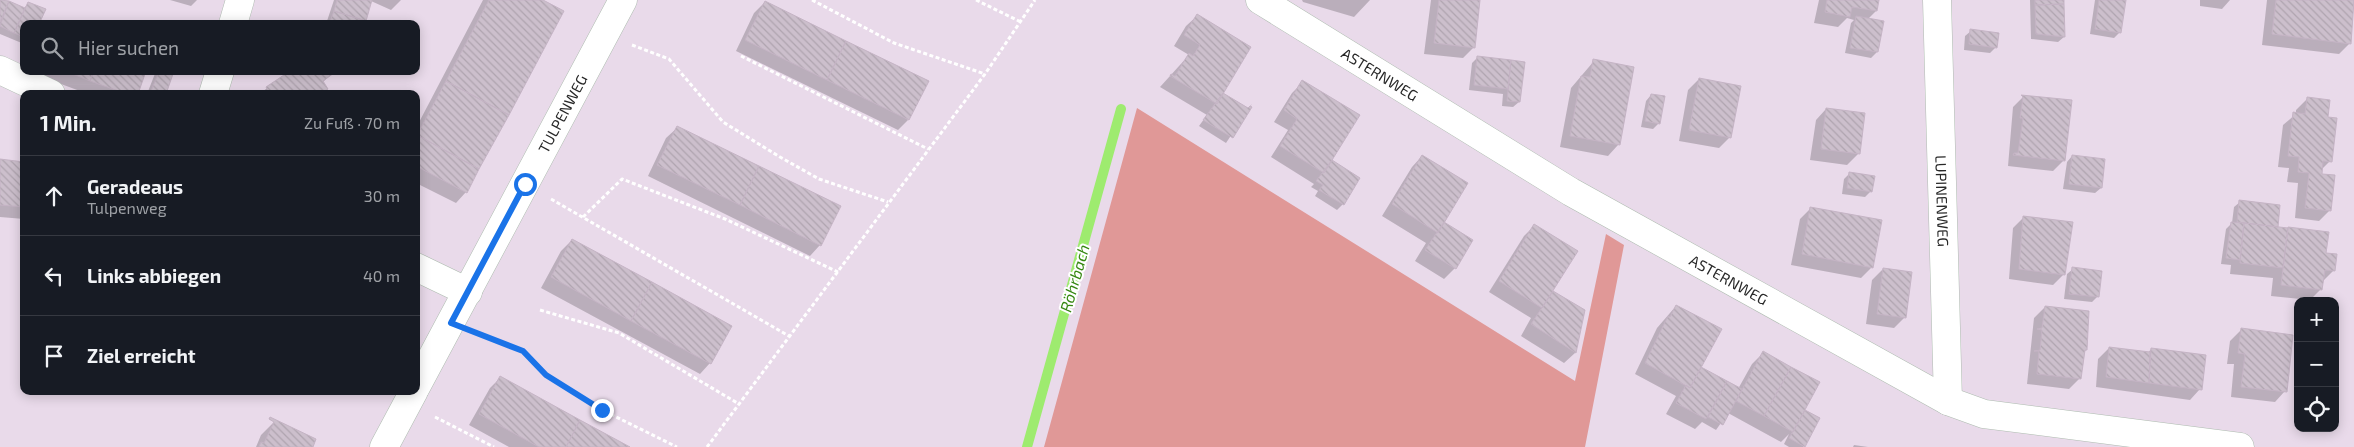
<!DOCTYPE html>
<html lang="de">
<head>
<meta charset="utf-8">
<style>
  body { margin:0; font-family:"Exo 2",sans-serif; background:#20242c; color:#f1f3f6 }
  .controls { position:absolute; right:15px; bottom:15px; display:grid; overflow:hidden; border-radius:10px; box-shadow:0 2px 12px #0003 }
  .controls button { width:45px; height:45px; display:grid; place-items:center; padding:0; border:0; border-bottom:1px solid #363941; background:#171b24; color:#f1f3f6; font:25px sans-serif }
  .stop { position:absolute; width:15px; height:15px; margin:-11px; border:4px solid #1a73e8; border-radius:50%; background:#fff }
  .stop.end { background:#1a73e8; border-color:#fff; box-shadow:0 1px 5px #0008 }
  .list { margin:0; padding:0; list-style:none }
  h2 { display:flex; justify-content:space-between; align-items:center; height:65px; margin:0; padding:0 20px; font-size:21px }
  h2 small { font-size:16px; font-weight:400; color:#9ea1a6 }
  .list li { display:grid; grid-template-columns:32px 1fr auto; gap:15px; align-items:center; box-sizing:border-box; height:80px; padding:0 20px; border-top:1px solid #363941 }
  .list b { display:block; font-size:19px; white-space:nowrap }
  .list p { margin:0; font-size:16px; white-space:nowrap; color:#9ea1a6 }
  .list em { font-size:16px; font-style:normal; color:#9ea1a6 }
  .icon { flex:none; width:28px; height:28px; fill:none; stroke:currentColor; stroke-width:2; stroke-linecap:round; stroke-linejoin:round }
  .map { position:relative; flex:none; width:2354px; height:447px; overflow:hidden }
  .search { position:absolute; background:#171b24; box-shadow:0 2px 12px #0003; left:20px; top:20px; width:400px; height:55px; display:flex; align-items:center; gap:12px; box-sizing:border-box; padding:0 18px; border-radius:10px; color:#9ea1a6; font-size:19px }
  .panel { position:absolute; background:#171b24; box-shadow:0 2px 12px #0003; left:20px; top:90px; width:400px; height:305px; border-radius:10px }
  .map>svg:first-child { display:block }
</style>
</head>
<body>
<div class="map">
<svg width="2354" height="447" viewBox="0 0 2354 447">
  <defs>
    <pattern id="building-back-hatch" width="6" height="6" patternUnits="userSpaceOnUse" patternTransform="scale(1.25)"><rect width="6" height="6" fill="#ccbfcc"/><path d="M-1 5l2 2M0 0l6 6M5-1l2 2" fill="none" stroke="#afa4af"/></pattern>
  </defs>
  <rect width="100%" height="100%" fill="#e9daea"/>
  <path fill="#e09897" d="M1137,108L1575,381L1606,234L1624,245L1585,447H1044Z"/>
  <path fill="#0003" d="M0,0L23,9L29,3L24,24V44L0,34Z
    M170,0H197L191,6Z
    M334,0H401L391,10L371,1L364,24H326Z
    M483,0H540L466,192L456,203L416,183V128Z
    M1302,0H1370L1354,17L1303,2Z
    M1431,0H1479L1474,47L1463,58L1424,54Z
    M1819,0H1878L1876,11L1868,19L1877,52L1871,58L1845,53L1851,23L1854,20L1847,18L1838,27L1814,23Z
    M2030,0H2063L2064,37L2058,42L2031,39Z
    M2095,0H2125L2120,32L2114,38L2090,34Z
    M2200,0H2230L2222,9L2200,6Z
    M2267,0H2354L2350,43L2339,54L2262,45Z
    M765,2L908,120L898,130L736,51L754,13Z
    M1197,16L1221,94L1247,109L1252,104L1226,143L1199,126L1207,115L1160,87L1189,55L1174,46L1186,26Z
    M1971,31L1996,47L1990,53L1964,50L1965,36Z
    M1478,57L1523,63L1519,102L1513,107L1502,106L1503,94L1469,90L1472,63Z
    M1594,61L1632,68L1618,145L1608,156L1560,147L1571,88Z
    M35,71H145L137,94H88L34,74Z
    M156,71H173L164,94H147Z
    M332,73L322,83L326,89L322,94H260L267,88Z
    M1699,79L1730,137L1719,148L1679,141L1688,90Z
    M1303,82L1343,204L1337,210L1315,196L1318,191L1311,187L1314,184L1271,157L1288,130L1274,122L1292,93Z
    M1651,95L1659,123L1653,129L1641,127L1646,101Z
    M2024,96L2064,160L2053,171L2008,166L2013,107Z
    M2307,99L2327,118L2330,161L2321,170V175L2330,210L2319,221L2295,218L2298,183L2287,182L2289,168L2278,167L2283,125L2296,114V110Z
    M1826,109L1863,114L1858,154L1847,165L1810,160L1816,120Z
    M677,128L820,245L810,256L648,176L666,138Z
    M1422,156L1455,268L1444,279L1415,261L1426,243L1382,216L1412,167Z
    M2072,156L2101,188L2095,193L2063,189L2067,162Z
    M0,161L24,163V219L0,217Z
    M1850,173L1871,191L1865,197L1842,194L1844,179Z
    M2240,202L2277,228L2325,254L2334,270L2323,281L2321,289L2310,300L2271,296L2273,278L2230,274L2231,265L2221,264L2226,229L2232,223L2234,207Z
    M1811,208L1872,267L1861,278L1791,265L1800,219Z
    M2024,217L2064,274L2053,285L2009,279L2013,228Z
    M1535,225L1551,291L1584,311L1575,353L1564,363L1521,336L1531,318L1489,292L1524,236Z
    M572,240L710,363L700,374L541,288L561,251Z
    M1883,269L1905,317L1894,328L1866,324L1872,280Z
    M2073,269L2098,296L2092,302L2064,299L2067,274Z
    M1676,306L1699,367L1738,389L1752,364L1763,353L1803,410L1819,418L1803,447H1789L1784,444L1789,434L1781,442L1728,413L1716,430L1702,422L1695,429L1666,414L1676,396L1635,374L1657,328Z
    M2045,307L2086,350L2083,353L2080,378L2069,389L2027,384L2034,318Z
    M2241,330L2285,391L2275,402L2231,397L2234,364H2227L2230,341Z
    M2109,348L2148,353L2151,349L2200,389L2190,400L2096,387L2098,359Z
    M501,377L627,447H509L469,425L490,388Z
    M275,421L311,447H256L261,435Z
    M1854,445L1868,447H1853Z"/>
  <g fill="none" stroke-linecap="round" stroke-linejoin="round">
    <path stroke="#9eeb6f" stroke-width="10" d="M1027,447L1121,109"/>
  </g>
  <path fill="url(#building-back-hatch)" stroke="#c5b4c5" d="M0,0L9,1L0,22Z
    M337,0H372L366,21L334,11Z
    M489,0H543L564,11L509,115L446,81Z
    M1439,0H1480L1475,48L1434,43Z
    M1827,0H1879L1877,11L1852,7L1850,17L1825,12Z
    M2035,0H2064V4L2035,5Z
    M2099,0H2126L2121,33L2095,29Z
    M2276,0H2354L2351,44L2272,34Z
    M9,1L25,8L14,33L0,26Z
    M765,1L846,41L827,80L745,40Z
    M28,2L46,9L39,24H24V37L14,33Z
    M2064,4L2065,37L2036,34L2035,5Z
    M334,11L366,21L365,24H329Z
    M1197,14L1251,47L1217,104L1170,76L1171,74L1175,76L1189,53L1193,56L1200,45L1184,35Z
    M1856,16L1884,21L1878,52L1850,48Z
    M1970,29L1999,33L1997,48L1969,44Z
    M846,41L929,81L909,120L827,80Z
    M1477,56L1511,60L1508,89L1474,85Z
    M1593,59L1634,67L1620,145L1570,136L1581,76L1590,77Z
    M1511,60L1525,62L1520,102L1507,101Z
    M65,71H94L90,81Z
    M94,71H146L138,94H127L90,81Z
    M159,71H174L166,94L151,91Z
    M290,71H332L334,73L323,81L328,89L321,94H270L266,87Z
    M1699,78L1741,86L1731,138L1689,130Z
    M1302,80L1360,115L1324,173L1280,146L1297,119L1284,110Z
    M446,81L509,115L479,169L417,135Z
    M1223,93L1248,108L1250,106L1252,107L1233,138L1203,120Z
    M1651,94L1665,96L1660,124L1645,121Z
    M2021,95L2072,100L2065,161L2013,155L2014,153H2018L2023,118H2020L2023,97Z
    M2307,97L2330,100L2328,117L2337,118L2332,162L2323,161L2322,174L2335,175L2331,211L2305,208L2309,173L2298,172L2299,157L2288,156L2293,112L2305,114Z
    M1826,108L1865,113L1860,154L1821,149Z
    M677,126L759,166L740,205L657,165Z
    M417,135L479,169L467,193L416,166Z
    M1422,155L1468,183L1438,233L1392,204Z
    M2072,155L2105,159L2102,188L2069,184Z
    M0,159L24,162V207L0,205Z
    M1332,160L1360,178L1344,205L1319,190L1323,185L1316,181Z
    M759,166L841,206L821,246L740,205Z
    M1849,172L1875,176L1872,192L1847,188Z
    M2239,200L2280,205L2278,227L2237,222Z
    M1810,207L1882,220L1873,268L1802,254Z
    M2023,216L2073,222L2065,275L2019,269Z
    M1444,222L1473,240L1456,269L1425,250Z
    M2231,222L2244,223L2240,260L2226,258Z
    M2244,223L2288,228L2283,268L2240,263Z
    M1534,224L1578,251L1542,308L1499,281Z
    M2288,227L2329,232L2326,253L2337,254L2335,271L2325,270L2322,290L2281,285Z
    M572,239L652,282L631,321L551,277Z
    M2072,267L2102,271L2099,297L2069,294Z
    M1883,268L1912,272L1906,318L1877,314Z
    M652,282L732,326L711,364L631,321Z
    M1553,291L1585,310L1576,353L1531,324Z
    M1676,305L1722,329L1690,388L1645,363L1668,316L1670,317Z
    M2045,306L2089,311L2087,350H2085L2081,379L2037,374L2039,351H2034L2040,350L2042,330L2037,329L2042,328Z
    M2241,328L2293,335L2287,392L2241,387L2245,354L2238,353Z
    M2109,347L2150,352L2149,383L2106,377Z
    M2151,348L2206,355L2202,390L2149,383Z
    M1763,351L1791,367L1764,416L1736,401Z
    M1701,367L1727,381L1706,419L1676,403L1686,385L1690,388Z
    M1791,367L1820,382L1793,432L1764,416Z
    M500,376L580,420L566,447H539L479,414Z
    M1727,381L1742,389L1723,425L1708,417Z
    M1805,410L1820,418L1805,447L1789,438Z
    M270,417L316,439L313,447H259L261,442L264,443L274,422L269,419Z
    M580,420L630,447H566Z"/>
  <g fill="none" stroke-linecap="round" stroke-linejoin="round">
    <g stroke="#aebcb0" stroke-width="29">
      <g id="minor">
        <path id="s1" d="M1260,0L1571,192L1948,401L1984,414L2240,447"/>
        <path id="s2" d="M1937,0L1948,401"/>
        <path d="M233,24L240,0"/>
        <path d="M0,70L51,94"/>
        <path d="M213,94L220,71"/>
        <path d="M416,267L468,292"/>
        <path id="s3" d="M416,387L623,0"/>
        <path d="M384,447L414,391"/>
      </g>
    </g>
    <path stroke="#fff" stroke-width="3" stroke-dasharray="4 2.5" stroke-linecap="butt" d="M812,0L894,43L985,74
      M976,0L1021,22
      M632,45L669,59L723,122L780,157L819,179L888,202
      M741,56L928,149
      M551,199L789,336
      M583,217L622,179L725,219L838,272
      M540,310L619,333L739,404
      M479,334L523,351L546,375L602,410L677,447
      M435,417L494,447
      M707,447L985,74L1035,0"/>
    <use href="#minor" stroke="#fff" stroke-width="28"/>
  </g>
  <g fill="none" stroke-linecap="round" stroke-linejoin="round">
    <path stroke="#1a73e8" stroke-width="6" d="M525,184L451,323L523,351L546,375L602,410"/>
  </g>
  <g text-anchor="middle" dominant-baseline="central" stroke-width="4" stroke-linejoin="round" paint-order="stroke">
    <g font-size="15" fill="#282828" stroke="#fff">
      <text stroke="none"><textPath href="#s1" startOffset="141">ASTERNWEG</textPath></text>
      <text stroke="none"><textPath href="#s3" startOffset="310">TULPENWEG</textPath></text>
      <text stroke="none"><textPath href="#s2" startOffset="201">LUPINENWEG</textPath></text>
      <text stroke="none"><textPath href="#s1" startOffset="546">ASTERNWEG</textPath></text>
    </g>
    <g font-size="16" font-style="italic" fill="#358711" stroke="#fff">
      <text transform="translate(1074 278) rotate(-74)">Röhrbach</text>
    </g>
  </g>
</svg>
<div class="controls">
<button>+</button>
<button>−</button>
<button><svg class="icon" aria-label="locate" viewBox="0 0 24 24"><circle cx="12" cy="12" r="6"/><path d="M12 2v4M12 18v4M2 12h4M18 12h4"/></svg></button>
</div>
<div class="stop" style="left:525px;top:184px"></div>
<div class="stop end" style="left:602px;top:410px"></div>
<div class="search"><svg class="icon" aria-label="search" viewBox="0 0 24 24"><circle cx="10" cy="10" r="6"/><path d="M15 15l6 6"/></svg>Hier suchen</div>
<section class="panel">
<h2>1 Min.<small>Zu Fuß · 70 m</small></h2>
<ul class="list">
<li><svg class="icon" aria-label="ahead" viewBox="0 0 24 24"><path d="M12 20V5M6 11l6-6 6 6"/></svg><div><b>Geradeaus</b><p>Tulpenweg</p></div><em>30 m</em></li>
<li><svg class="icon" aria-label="left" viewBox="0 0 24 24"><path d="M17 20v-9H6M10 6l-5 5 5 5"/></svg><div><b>Links abbiegen</b></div><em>40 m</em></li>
<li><svg class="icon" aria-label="arrive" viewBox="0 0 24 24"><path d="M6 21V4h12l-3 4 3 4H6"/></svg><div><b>Ziel erreicht</b></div></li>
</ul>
</section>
</div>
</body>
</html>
